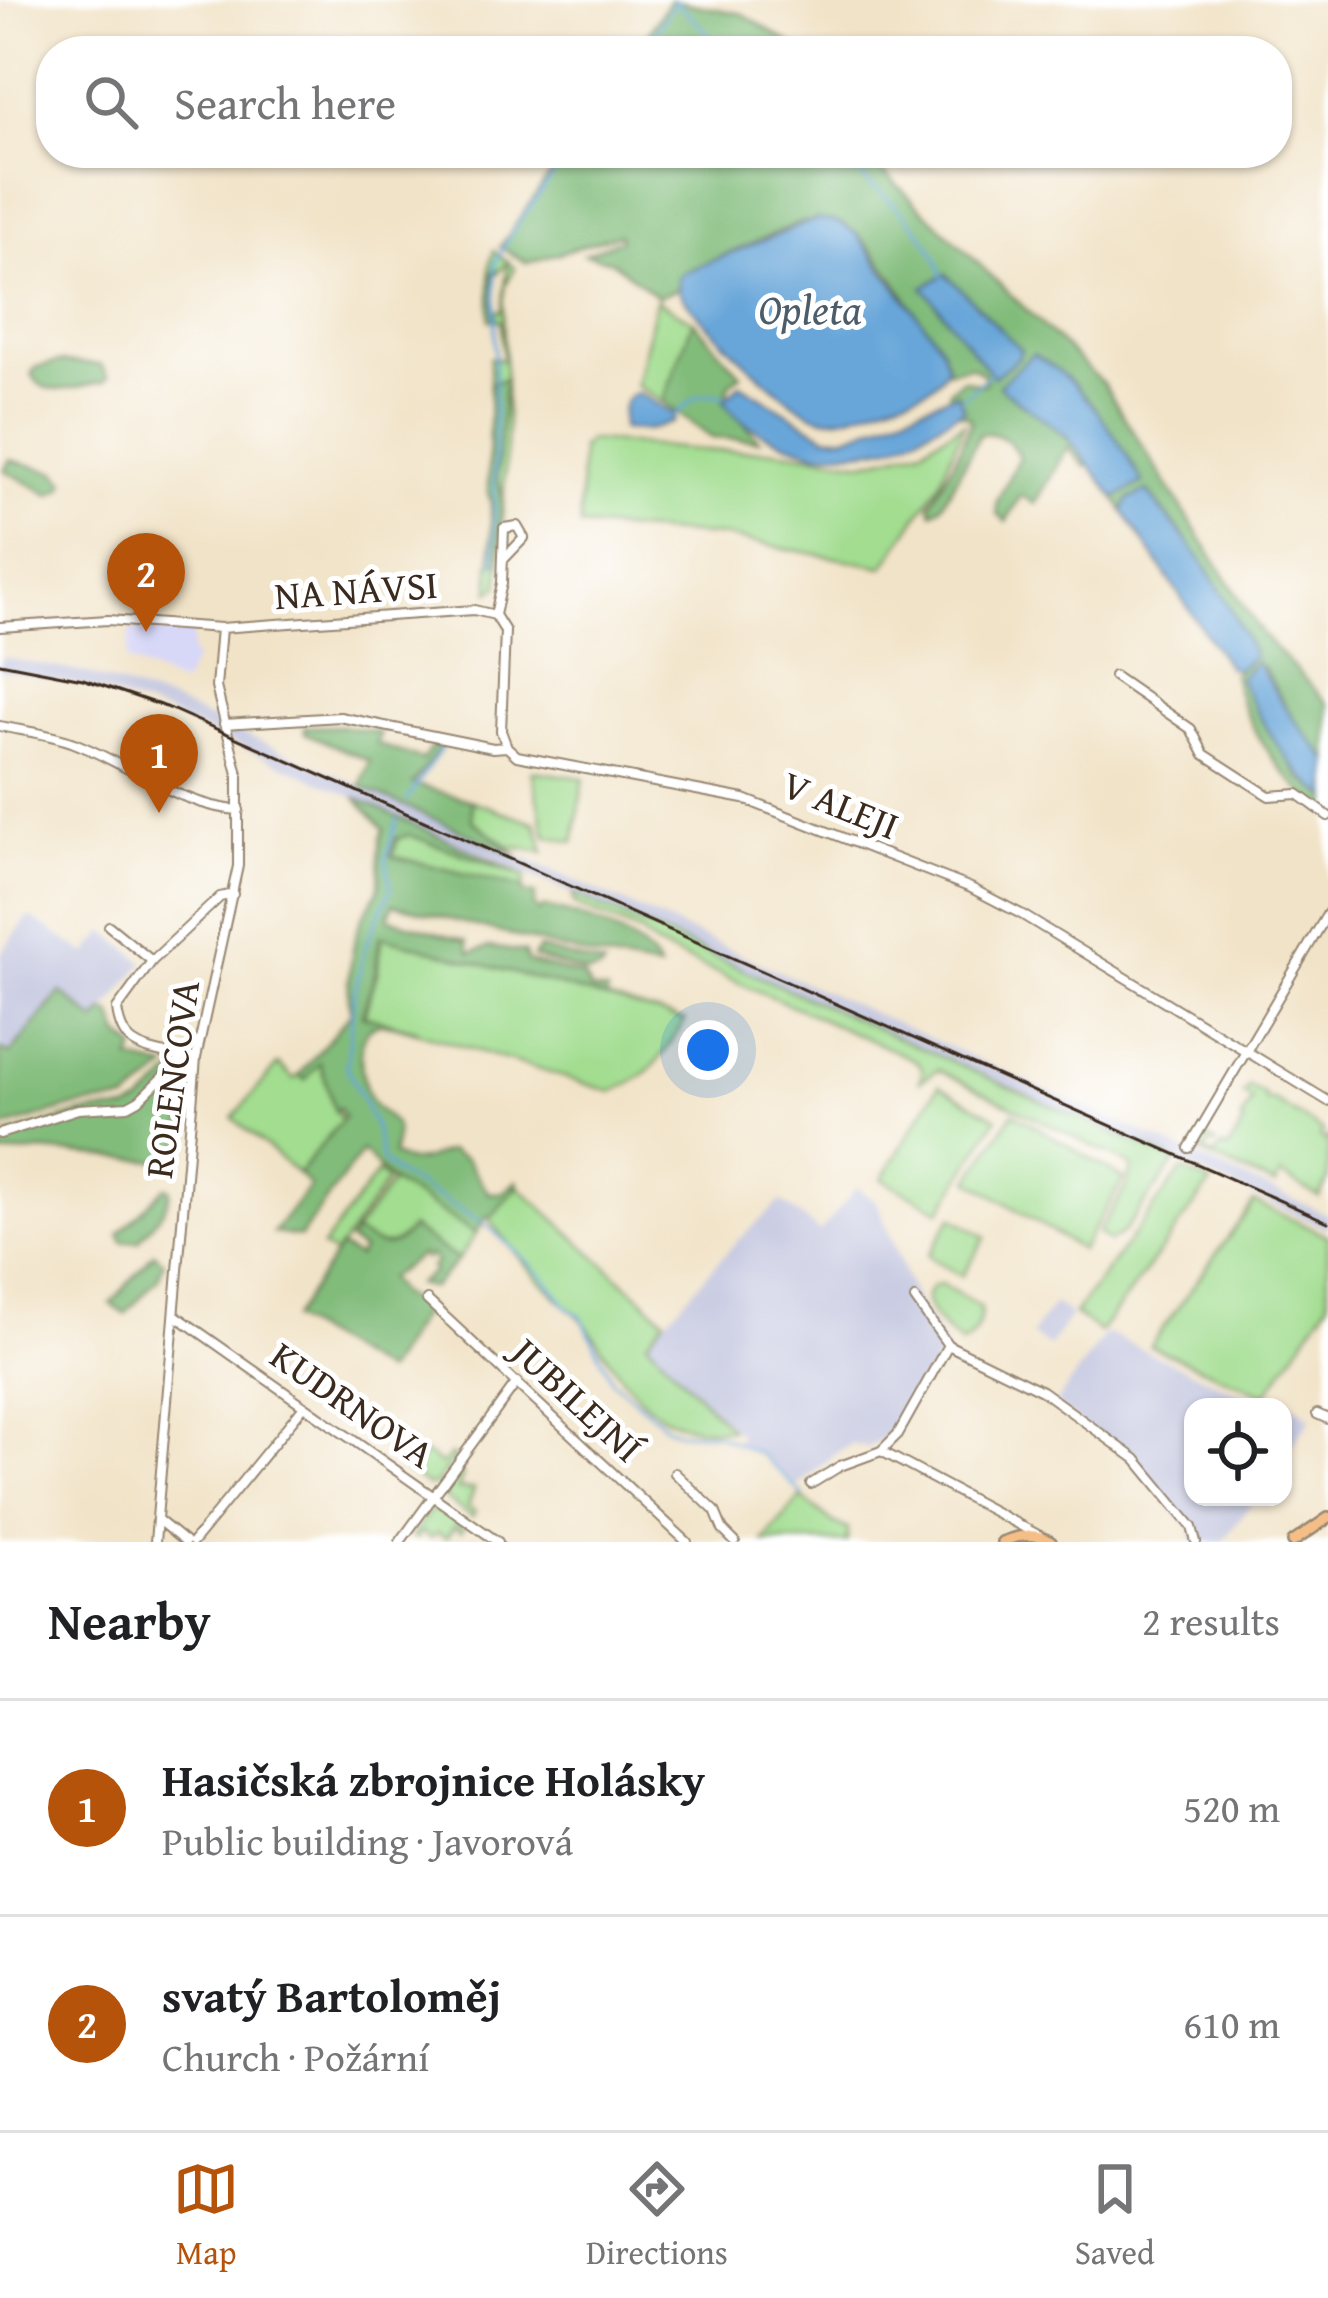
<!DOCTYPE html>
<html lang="en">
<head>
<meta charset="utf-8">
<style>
  body { margin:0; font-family:"Gentium Book Plus",serif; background:#f6f6f6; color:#202124 }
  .controls { position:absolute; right:36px; bottom:36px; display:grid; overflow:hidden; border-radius:24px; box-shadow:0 3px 9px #0004 }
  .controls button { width:108px; height:108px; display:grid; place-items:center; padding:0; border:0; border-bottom:3px solid #e0e0e0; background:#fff; color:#202124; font:60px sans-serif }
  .you { position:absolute; left:708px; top:1050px; width:42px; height:42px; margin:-30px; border:9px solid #fff; border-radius:50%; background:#1a73e8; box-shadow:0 0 0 18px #1a73e833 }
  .badge { display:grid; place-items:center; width:78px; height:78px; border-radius:50%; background:#b45309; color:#fff; font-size:39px; font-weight:700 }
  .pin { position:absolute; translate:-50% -99px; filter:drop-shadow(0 3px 6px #0008) }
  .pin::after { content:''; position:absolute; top:63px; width:42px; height:36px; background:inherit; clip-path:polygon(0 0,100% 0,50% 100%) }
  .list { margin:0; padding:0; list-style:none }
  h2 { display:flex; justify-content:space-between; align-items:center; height:156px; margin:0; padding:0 48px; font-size:51px }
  h2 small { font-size:39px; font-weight:400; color:#757577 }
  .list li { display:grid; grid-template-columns:78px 1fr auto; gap:36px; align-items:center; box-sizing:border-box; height:216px; padding:0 48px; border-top:3px solid #e0e0e0 }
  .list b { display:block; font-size:45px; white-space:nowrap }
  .list p { margin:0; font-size:39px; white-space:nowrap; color:#757577 }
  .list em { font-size:39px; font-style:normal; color:#757577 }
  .icon { flex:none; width:66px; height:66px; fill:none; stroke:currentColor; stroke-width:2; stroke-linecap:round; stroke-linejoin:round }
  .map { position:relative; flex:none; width:1328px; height:1542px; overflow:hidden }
  .search { position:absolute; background:#fff; box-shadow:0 3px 9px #0004; left:36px; right:36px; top:36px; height:132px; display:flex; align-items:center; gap:30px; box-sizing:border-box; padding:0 42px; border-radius:48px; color:#757577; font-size:45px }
  .sheet { height:588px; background:#fff }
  nav { display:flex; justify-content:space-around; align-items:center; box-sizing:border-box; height:168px; border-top:3px solid #e0e0e0; background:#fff; font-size:33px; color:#757577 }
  nav a { display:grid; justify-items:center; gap:6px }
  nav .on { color:#b45309 }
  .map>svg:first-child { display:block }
</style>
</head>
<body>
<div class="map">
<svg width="1328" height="1542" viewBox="0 0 1328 1542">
  <rect width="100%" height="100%" fill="#fff"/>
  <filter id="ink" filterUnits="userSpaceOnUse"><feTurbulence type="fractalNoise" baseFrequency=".00833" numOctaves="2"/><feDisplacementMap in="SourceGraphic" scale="24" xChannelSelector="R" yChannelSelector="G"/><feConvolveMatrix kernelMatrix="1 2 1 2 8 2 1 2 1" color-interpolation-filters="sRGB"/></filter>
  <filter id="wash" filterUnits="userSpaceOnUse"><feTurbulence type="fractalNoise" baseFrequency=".004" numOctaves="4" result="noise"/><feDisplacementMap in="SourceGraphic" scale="48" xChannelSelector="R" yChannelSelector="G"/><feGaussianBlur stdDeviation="2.7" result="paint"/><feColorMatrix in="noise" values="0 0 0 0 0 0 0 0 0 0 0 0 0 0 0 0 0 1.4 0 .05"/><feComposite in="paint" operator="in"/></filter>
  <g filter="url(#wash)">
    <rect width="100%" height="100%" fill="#f1e3c7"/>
    <path fill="#d7d7f8" d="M130,629H145L146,635L149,630L193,633L191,656L196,657L182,685L127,660Z"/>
    <path fill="#bfc2dd" d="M0,657L85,673L172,702L1328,1215V1229L167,714L82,685L0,670Z
      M29,916L87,954L105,931L144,962L97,1021L61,993L9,1055L0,1049V954Z
      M857,1187L877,1202L915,1299L945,1346L894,1432L865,1449L862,1444L857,1447L854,1443L839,1451L797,1486L764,1455L736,1443L740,1435L647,1341L737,1241L781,1201L820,1232Z
      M1054,1303L1071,1315L1049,1347L1031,1335Z
      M1106,1333L1264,1404L1298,1407L1311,1419L1283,1458V1407H1193V1497H1256L1223,1542H1193L1190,1528L1133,1462L1055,1404Z"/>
    <path fill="#a2dd90" stroke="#6e8457" stroke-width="3" d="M494,251L515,268L506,284L503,303L507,430L499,586L490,592V563H498L502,493L497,478L505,380L490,383V358L503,360L501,321L496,320V311H502L508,262L497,274L496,270L493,272L494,320H490V263Z
      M656,300L693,321L663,402L636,385Z
      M964,423L939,484L884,567L720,536L580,526L581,448L589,440L711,451L775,450L865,462L920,449Z
      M532,771L584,778L574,842L546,836Z
      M472,801L536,823L544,852L509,846L472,820Z
      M409,835L525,876L523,888L393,856L398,838Z
      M573,894L1176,1161L1123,1233L1109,1242L1098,1233L1125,1189L1133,1166L938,1070L920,1081L923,1069L917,1061L656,946L639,932L582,908L574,903Z
      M382,936L685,1021C657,1062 659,1070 612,1092L364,1016L378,971Z
      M320,1062L335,1111L342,1120L298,1174L233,1118L278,1064L294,1079L299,1075L305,1079Z
      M939,1085L997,1118L941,1211L882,1179Z
      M1249,1086L1264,1095L1266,1101L1273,1100L1323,1131L1320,1138L1325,1141L1328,1137V1180L1319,1197L1280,1175L1275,1185L1193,1149L1202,1135L1216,1144L1207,1146L1205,1152L1214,1156L1222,1147L1228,1150L1244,1123L1241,1120L1252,1100L1243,1095Z
      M1013,1113L1124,1179L1081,1250L970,1180Z
      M1182,1170L1211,1183L1100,1332L1074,1314Z
      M378,1172L387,1181L335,1255L322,1247Z
      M392,1182L476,1234L458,1260L411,1228C392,1252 378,1248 355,1232Z
      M518,1186L665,1319L647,1341L731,1429C672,1434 642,1407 610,1360C600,1346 590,1327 577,1315C544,1287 514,1254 490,1219Z
      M1254,1202L1328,1236V1303L1266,1395L1150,1346Z
      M952,1217L986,1237L962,1276L928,1256Z
      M941,1284L980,1307C982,1321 975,1338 962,1344C946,1333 930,1317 926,1297L932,1286Z
      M424,1453L442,1465L450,1455L455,1458L435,1485L428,1486L397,1464L401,1459L415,1469Z
      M458,1472L463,1475L458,1489H474L468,1507L475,1512L472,1517L446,1499L445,1490Z
      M801,1497L833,1523L848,1529L847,1542H763Z
      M438,1509L464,1528L461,1532L454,1527L446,1538L438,1533L430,1538L422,1532L416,1539L412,1536L431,1510Z"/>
    <path fill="#81bc7a" stroke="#5e734c" stroke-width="3" fill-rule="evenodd" d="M670,0L743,14L802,51H637Z
      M565,153H862L883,171L1103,384L1262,634L1328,704V760L1292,717L1263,667L1239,678L1300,778L1328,797V813C1285,783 1243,726 1233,674L1254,656L1223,596L1186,539L1148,491L1128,500L1123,511L1115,498L1143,483L1087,398L1018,401C1048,418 1068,437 1089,464L1086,467L1068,448L1035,504L1021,495L1006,522L997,514V501L1019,457C1012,441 998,431 980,434L942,505L933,512L930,505L955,460L971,421L969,416L958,413L964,409L957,393L950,395L949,390L963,379L981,385L986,382L982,373L971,366L945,371L947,365C927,330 879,245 846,226C831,218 816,220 800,223L684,272L678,289L658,297L612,261L585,254L621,239L619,234L527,263L500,247ZM946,274L1021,350L1018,358L997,375L993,376L933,300Z
      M693,321L741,374L730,383L724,401L759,440L712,438L663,402Z
      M59,362L101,365L108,377L103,382C79,385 43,402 32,373L36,367Z
      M505,379L497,478L502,493L499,563H492L491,501L488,493L490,383Z
      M10,460L56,472L65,482L63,488L50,495L4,470Z
      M341,726L380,733L377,744L423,760L433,744L441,747L413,784L472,801V820L518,856L360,786L370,761L305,733V727Z
      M355,797L525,876L409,835L396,838L391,856L523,888V893L535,894L534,906L539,911L545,907C582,916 641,934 659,969L593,957L393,904L388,918L466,941L470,953L489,947L524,952L528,962L583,976L591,990L607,992V999L380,936L376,970L362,1015L417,1030C406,1028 391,1023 380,1024C350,1028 362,1083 371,1100C376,1111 393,1117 396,1128C398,1134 393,1147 393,1155C412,1168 429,1157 449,1151L466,1159L489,1193H502L517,1181L518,1186L490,1219L486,1217L476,1234L392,1182L362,1151L300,1237L273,1233L310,1186L298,1174L344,1117L339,1108L335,1111L320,1063L305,1080L299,1075L351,1013C345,990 352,943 361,920C366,908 377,898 379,886C381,866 376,849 384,829Z
      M539,949L604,966L600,971L589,974L533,957Z
      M61,992L96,1021L105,1011L112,1014L120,1036L136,1048L131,1060L168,1068L128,1101L76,1106L0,1129V1049L10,1054Z
      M179,1068L189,1069L179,1163L43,1151L0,1155V1138L81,1113L128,1110L142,1103Z
      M165,1187L170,1189C168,1213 150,1223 139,1241L123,1242L119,1234Z
      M411,1228L458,1260L432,1288L417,1284L434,1272L431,1267L436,1263L431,1255L425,1259L421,1255L388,1278L399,1294L426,1307L385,1373L292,1319L340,1247L358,1257L362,1250L349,1241L355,1232C378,1248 392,1253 411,1228Z
      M154,1253L164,1262L158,1278L125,1314L111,1304Z"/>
    <path fill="#67a6d9" stroke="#51687c" stroke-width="3" d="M817,219L841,223L857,234L941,346L947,365C938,389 919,393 897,399C874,406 848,419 825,418C795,416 697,318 679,292L678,277L684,272Z
      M946,274L1021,350L1018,358L997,375L993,377L923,287Z
      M1033,354C1084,382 1116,434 1143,483L1115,498L1067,436L1002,389L999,385Z
      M740,384L826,436H847L957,393L964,410C941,421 918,437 894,445C870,452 840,451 819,453C787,445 742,430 724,401Z
      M638,393L674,414V422L647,430L622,429C622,414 620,396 638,393Z
      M1147,491C1158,508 1171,521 1184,537C1213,572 1234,615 1254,656L1238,669L1228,667L1123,511L1128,500Z
      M1256,662L1292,717L1328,760V797C1286,768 1262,723 1239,678Z"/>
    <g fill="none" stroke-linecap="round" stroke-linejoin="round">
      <path stroke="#67a6d9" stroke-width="3" d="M675,1L726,51
        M643,51L675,2
        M834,153C873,189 933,225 943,280
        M961,400L989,374
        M676,415C692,398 701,390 725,397
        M494,564L495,264L511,233L569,153
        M407,800L443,746
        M397,820L386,858L391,889L366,944L354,995L347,1067L374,1124L382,1160L395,1173L487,1225L544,1277L568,1308L581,1316L612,1380L666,1426L679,1432L716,1434L763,1456L803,1495"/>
    </g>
  </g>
  <g filter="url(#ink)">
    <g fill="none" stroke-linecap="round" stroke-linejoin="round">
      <g stroke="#968672" stroke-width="12">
        <path id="minor" d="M495,615L505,631L501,731L507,747L517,756L744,799L971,888L1021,914L1328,1101
          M495,615L502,583L504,528L517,526L524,538L503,560
          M0,627L108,620L221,628L474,610L495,615
          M1114,676L1191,729L1204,754L1269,796L1298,794L1328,816
          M224,724L340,717L493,748L507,747
          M0,726C24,731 51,734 74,743C127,763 181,807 239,810
          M109,926L152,961
          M182,1058C147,1048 122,1051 117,1009L152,961L220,897L233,894
          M0,1134L78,1109L128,1106L139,1100L182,1058H196
          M1189,1148L1328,913
          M915,1299L948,1345L1042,1391L1136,1459L1192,1527L1196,1542
          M427,1300L687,1542
          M175,1315L498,1542
          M1317,1414L1328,1419
          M881,1451L1040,1536
          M675,1473L715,1511L723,1530L735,1542
          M811,1484L840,1466L881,1451L898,1434L948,1345
          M158,1520L185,1542
          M155,1542L196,1058L238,866V774L216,687L221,628
          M193,1542L304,1406
          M400,1542L517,1382"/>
      </g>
      <g stroke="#968672" stroke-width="14">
        <path id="major" d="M1002,1542C1019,1535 1034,1532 1051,1542
          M1293,1542L1328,1518"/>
      </g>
      <use href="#minor" stroke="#fff" stroke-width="8"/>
      <use href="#major" stroke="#f6be87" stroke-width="9"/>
      <path stroke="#3b2a1e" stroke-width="3" d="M0,663L83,679L169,708L1328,1222"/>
    </g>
  </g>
  <g text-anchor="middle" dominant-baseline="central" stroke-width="10" stroke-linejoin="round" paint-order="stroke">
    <g font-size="39" fill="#3b2a1e" stroke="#fff">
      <text transform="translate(356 589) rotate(-4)">NA NÁVSI</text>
      <text transform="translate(841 804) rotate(22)">V ALEJI</text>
      <text transform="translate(171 1079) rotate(-82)">ROLENCOVA</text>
      <text transform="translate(578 1399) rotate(43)">JUBILEJNÍ</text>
      <text transform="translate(353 1404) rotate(35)">KUDRNOVA</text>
    </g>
    <g font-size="42" font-style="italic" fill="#4d5c69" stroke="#fff">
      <text x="810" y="308">Opleta</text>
    </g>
  </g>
</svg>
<div class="controls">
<button><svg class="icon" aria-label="locate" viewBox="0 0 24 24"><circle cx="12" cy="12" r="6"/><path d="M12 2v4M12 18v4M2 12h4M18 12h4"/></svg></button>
</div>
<div class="you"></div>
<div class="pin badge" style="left:159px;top:813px">1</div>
<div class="pin badge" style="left:146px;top:632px">2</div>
<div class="search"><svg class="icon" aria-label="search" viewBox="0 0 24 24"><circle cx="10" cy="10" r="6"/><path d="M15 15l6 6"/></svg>Search here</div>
</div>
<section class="sheet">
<h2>Nearby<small>2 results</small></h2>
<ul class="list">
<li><span class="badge">1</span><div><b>Hasičská zbrojnice Holásky</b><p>Public building · Javorová</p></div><em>520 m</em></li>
<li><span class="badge">2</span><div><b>svatý Bartoloměj</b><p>Church · Požární</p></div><em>610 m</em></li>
</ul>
</section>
<nav>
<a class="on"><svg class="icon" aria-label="map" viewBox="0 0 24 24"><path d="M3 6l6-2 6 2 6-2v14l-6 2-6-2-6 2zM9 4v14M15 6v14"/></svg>Map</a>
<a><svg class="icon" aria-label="directions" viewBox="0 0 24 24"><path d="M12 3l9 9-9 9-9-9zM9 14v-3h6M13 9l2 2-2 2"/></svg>Directions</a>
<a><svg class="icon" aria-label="saved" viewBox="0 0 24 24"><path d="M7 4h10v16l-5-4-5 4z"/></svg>Saved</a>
</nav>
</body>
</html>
